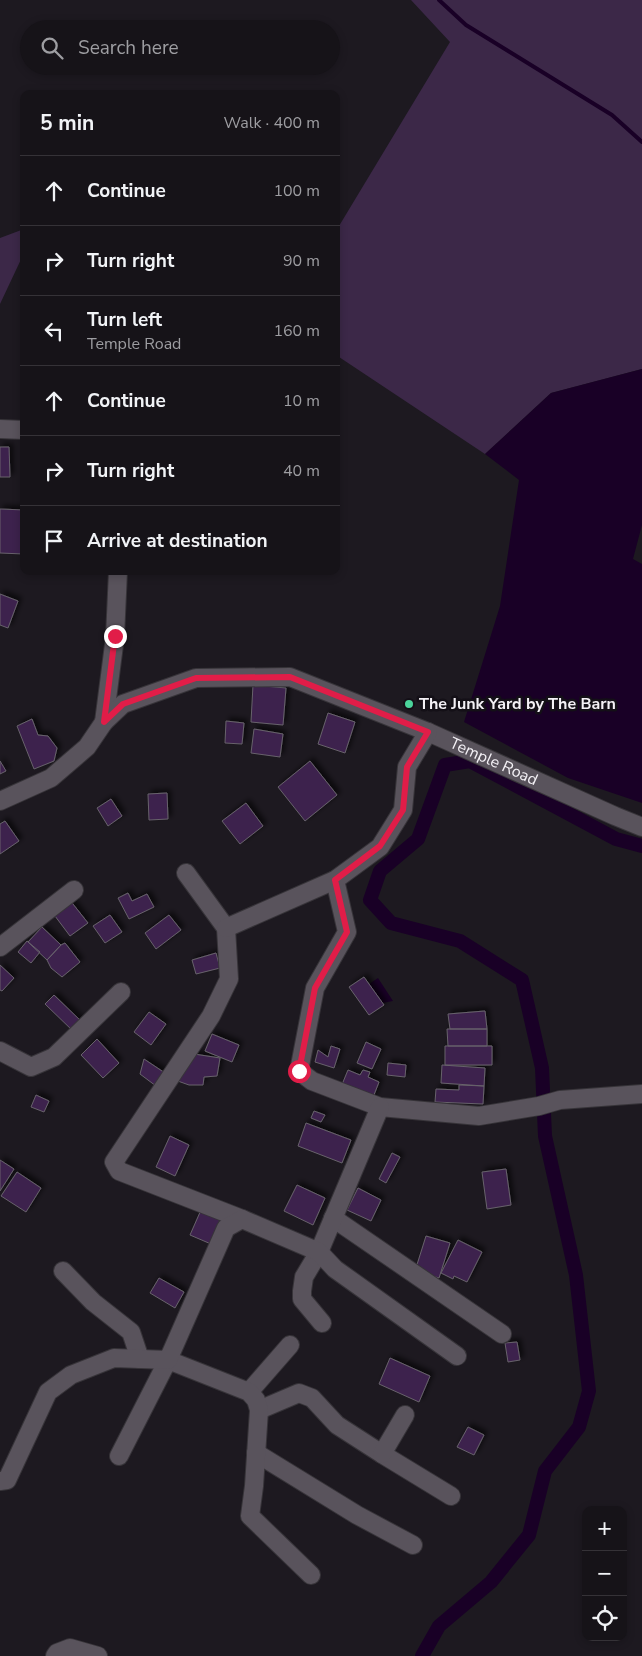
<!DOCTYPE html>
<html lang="en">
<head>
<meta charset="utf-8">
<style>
  body { margin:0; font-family:"Nunito Sans",sans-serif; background:#1f1c21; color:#f1f3f6 }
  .controls { position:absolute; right:15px; bottom:15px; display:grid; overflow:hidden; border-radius:10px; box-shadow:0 2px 8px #0003 }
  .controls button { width:45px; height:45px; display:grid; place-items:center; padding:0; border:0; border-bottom:1px solid #353237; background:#161318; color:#f1f3f6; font:25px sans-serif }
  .stop { position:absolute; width:15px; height:15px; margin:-11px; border:4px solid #e11d48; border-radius:50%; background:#fff }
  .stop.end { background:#e11d48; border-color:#fff; box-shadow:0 1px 5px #0008 }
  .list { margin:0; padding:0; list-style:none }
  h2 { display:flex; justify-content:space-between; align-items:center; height:65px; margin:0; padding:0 20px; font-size:21px }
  h2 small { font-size:16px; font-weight:400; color:#9e9ea2 }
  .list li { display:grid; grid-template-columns:32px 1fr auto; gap:15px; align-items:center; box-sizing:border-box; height:70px; padding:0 20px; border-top:1px solid #353237 }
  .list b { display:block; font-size:19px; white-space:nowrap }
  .list p { margin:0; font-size:16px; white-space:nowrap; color:#9e9ea2 }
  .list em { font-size:16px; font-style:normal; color:#9e9ea2 }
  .icon { flex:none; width:28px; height:28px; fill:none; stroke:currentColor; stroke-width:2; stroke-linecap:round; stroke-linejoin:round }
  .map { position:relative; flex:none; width:642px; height:1656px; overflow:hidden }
  .search { position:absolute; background:#161318; box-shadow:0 2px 8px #0003; left:20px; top:20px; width:320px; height:55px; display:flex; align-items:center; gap:12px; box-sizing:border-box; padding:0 18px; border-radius:28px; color:#9e9ea2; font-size:19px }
  .panel { position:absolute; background:#161318; box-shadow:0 2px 8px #0003; left:20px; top:90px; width:320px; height:485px; border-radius:10px }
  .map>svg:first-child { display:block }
</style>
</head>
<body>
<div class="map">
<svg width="642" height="1656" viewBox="0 0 642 1656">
  <defs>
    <filter id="shadow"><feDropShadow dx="3.5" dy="-3.5" stdDeviation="2.5" flood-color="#0009"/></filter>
  </defs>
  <rect width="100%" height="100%" fill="#1d1920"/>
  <path fill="#3c2848" d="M411,0H642V369L551,393L485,454L336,355V231L450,42Z
    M24,229V253L0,304V238Z"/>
  <path fill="#190026" d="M642,369V525L633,559L642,564V803L568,778L464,722L500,606L519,480L485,454L551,393Z
    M378,978L393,1001L382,1003L369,984Z"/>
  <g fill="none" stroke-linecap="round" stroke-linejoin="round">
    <path stroke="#190026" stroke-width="4" d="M439,0L466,25L612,115L642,142"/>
    <path stroke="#190026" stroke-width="14" d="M422,1656L439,1626L491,1582L529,1535L545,1471L579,1427L589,1391L576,1275L545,1136L542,1068L522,980L460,941L391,923L370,900L380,871L418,839L445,765L470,761L616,839L642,846"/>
  </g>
  <path fill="#3e214e" stroke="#67626b" filter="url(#shadow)" d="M0,447H9L10,477H0Z
    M0,509L24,510V554L0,553Z
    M0,594L18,601L8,628L0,625Z
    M253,685L286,688L283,725L251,722Z
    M328,713L355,722L345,753L318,744Z
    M32,719L38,735L48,736L57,748L54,761L34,769L17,726Z
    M226,721L244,723L242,744L225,743Z
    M254,729L283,734L280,757L251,753Z
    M0,761L6,771L0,774Z
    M310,761L337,795L305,821L278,787Z
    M167,793L168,819L149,820L148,794Z
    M111,799L122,816L108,826L97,808Z
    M246,803L263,826L240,844L222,821Z
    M5,821L19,841L0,854V824Z
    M128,893L132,901L147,894L154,907L129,919L118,898Z
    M69,899L88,923L70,936L52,912Z
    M110,915L122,932L105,943L93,926Z
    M169,915L181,930L156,949L145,933Z
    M42,927L61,945L47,960L28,942Z
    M27,941L40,952L31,963L18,952Z
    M65,943L80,962L62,977L51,968L47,960L61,945Z
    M216,953L220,968L196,974L192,960Z
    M0,965L14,978L2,991L0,990Z
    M364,977L384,1005L369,1015L349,987Z
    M54,995L83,1023L74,1032L45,1004Z
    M485,1011L487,1029H450L448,1014Z
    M149,1012L166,1024L151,1045L134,1032Z
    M447,1029H487V1046H448Z
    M212,1034L239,1045L232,1062L205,1051Z
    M97,1039L119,1063L103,1078L81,1055Z
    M366,1042L381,1049L372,1069L357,1063Z
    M331,1046L340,1049L334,1068L315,1062L318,1050L328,1057Z
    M445,1046H492V1065H445Z
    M194,1054L220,1058L217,1076L204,1077L203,1085H189L175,1080Z
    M144,1059L165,1073L156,1086L140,1074Z
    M388,1063L406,1065L405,1077L387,1075Z
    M442,1065L485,1068L484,1086L441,1083Z
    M348,1070L360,1075L363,1070L370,1072L368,1077L379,1082L372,1100L341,1087Z
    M459,1085L484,1086L483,1104L435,1102L436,1089L459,1090Z
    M36,1095L49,1101L44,1112L31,1107Z
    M314,1111L325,1115L321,1122L311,1118Z
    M306,1123L351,1140L342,1163L298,1146Z
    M170,1136L189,1145L175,1176L156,1167Z
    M392,1153L400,1157L386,1183L379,1179Z
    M0,1160L14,1169L0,1191Z
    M506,1169L511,1205L487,1209L482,1172Z
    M17,1172L41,1188L26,1212L1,1196Z
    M297,1185L325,1198L313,1225L284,1211Z
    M358,1188L381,1200L371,1221L347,1210Z
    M201,1210L222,1219L211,1244L190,1235Z
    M426,1236L450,1243L439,1278L415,1271Z
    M458,1240L482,1252L467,1282L454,1276L453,1279L441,1273Z
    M159,1278L184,1292L175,1308L150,1293Z
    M517,1342L520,1360L508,1362L505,1343Z
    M390,1358L430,1376L419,1402L379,1384Z
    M468,1427L484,1435L474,1455L457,1447Z"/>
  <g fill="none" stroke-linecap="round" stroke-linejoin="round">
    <g stroke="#373439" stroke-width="20">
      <g id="minor">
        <path d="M0,429L24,430"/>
        <path d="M104,722L115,637L118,571"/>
        <path id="s1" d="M0,801L51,778L87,747L104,722L123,704L196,678L290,677L428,732L615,816L642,827"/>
        <path d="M186,873L226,928L229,979L211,1016L114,1162L119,1171L242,1219"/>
        <path d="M335,880L347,932L315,988L299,1071L312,1081L380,1107L479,1116L539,1106L560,1100L642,1094"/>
        <path d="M226,928L335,880L380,847L403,810L407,767L428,732"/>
        <path d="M0,947L74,890"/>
        <path d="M0,1051L31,1067L54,1057L121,992"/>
        <path d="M333,1218L502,1334"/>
        <path d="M63,1271L93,1302L131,1332L140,1359"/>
        <path d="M322,1323L302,1299V1291L304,1277L319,1252L380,1107"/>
        <path d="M249,1392L290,1345"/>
        <path d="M259,1410L299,1393L312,1398L337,1425L382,1454L451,1496"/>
        <path d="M256,1453L357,1515L413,1545"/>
        <path d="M382,1454L405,1415"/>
        <path d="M119,1456L168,1360L249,1392L256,1400L259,1410L254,1486L250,1516L311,1575"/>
        <path d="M0,1481L7,1480L48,1392L71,1375L114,1358L168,1360L226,1228L242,1219L319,1252L335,1269L457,1356"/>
        <path d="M55,1656L57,1653L70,1648L98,1656"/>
      </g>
    </g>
    <use href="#minor" stroke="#59535c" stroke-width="18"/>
  </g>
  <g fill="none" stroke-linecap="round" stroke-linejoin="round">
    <path stroke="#e11d48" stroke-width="6" d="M115,636L104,722L123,704L196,678L290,677L428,732L407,767L403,810L380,846L335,880L347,932L315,988L299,1071"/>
  </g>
  <circle fill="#4bd49b" stroke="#141017" stroke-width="2" cx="409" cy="704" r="5"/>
  <g text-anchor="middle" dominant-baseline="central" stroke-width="5" stroke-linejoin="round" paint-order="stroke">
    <g font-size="16" font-weight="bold" fill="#f4f1f6" stroke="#141017" text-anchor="start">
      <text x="419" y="704">The Junk Yard by The Barn</text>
    </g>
    <g font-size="16" fill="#f4f1f6" stroke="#141017">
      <text stroke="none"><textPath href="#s1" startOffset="552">Temple Road</textPath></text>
    </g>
  </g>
</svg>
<div class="controls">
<button>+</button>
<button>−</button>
<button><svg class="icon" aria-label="locate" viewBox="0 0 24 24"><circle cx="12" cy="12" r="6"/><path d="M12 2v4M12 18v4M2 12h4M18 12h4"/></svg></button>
</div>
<div class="stop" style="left:299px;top:1071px"></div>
<div class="stop end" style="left:115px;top:636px"></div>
<div class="search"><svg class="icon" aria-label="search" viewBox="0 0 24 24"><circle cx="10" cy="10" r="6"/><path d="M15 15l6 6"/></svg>Search here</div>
<section class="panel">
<h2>5 min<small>Walk · 400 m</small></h2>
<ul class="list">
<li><svg class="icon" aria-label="ahead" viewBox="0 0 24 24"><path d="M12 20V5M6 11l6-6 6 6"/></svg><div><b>Continue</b></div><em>100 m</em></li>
<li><svg class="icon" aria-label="right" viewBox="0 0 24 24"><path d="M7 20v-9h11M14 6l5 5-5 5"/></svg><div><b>Turn right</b></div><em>90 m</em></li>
<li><svg class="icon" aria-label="left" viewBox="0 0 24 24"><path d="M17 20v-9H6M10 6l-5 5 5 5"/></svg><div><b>Turn left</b><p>Temple Road</p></div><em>160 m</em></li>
<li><svg class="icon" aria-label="ahead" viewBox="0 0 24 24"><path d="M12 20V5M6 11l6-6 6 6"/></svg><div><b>Continue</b></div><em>10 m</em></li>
<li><svg class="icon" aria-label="right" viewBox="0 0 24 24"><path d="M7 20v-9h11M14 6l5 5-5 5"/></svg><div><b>Turn right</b></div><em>40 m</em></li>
<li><svg class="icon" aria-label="arrive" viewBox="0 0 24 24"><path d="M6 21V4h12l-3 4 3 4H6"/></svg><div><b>Arrive at destination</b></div></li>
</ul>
</section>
</div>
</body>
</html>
